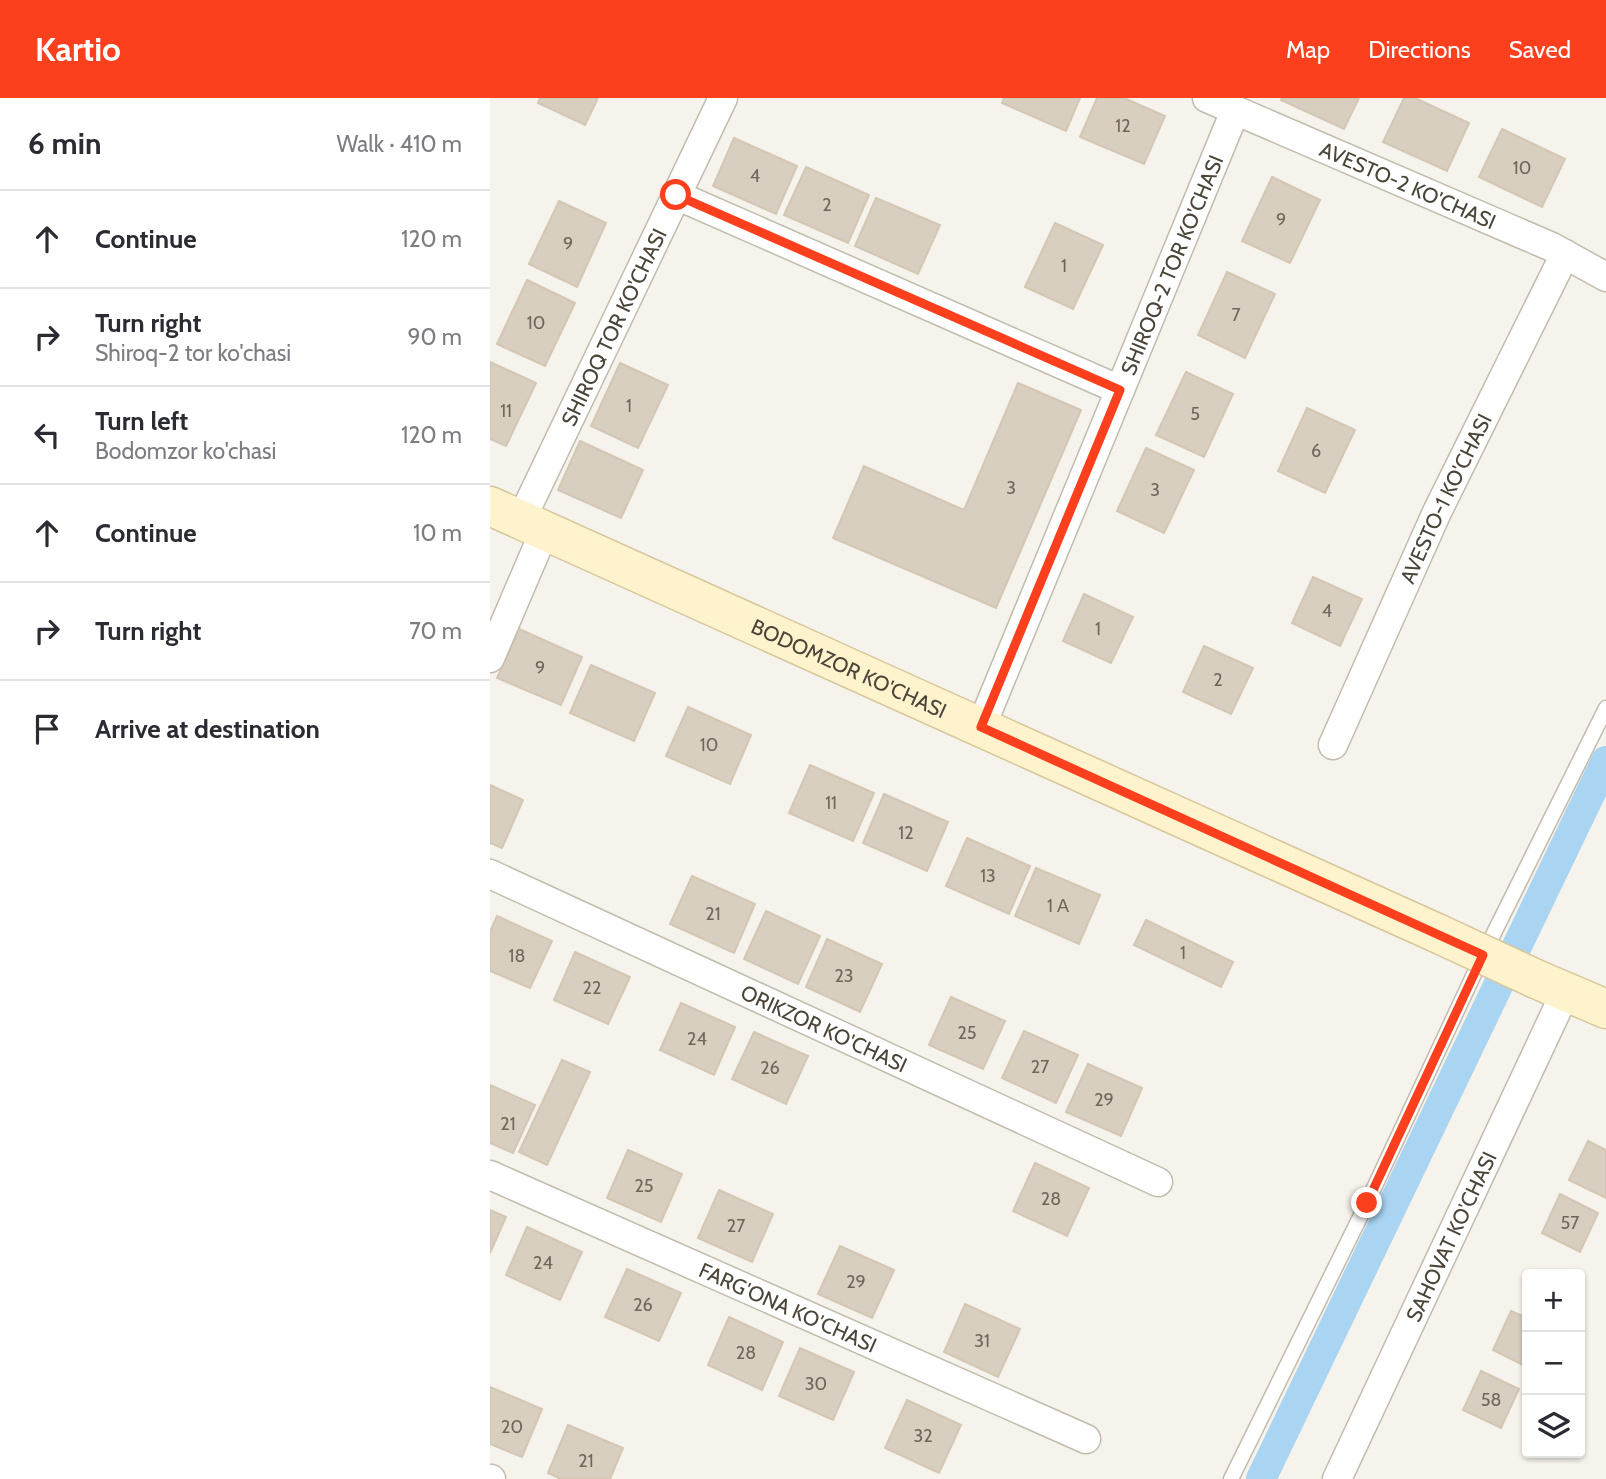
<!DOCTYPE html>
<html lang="en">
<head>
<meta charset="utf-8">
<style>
  body { margin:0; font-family:Cabin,sans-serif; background:#f7f7f7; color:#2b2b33 }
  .controls { position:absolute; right:21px; bottom:21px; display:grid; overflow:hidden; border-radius:7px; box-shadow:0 2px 5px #0004 }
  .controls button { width:63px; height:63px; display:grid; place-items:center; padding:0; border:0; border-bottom:2px solid #e1e1e2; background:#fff; color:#2b2b33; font:35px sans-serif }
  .stop { position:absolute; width:21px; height:21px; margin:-16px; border:5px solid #fc3f1d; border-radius:50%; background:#fff }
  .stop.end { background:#fc3f1d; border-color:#fff; box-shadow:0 2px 7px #0008 }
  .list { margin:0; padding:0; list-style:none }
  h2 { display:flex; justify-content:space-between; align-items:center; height:91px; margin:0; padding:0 28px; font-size:30px }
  h2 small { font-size:23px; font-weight:400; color:#7c7c81 }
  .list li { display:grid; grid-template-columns:46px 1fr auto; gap:21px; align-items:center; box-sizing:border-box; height:98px; padding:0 28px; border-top:2px solid #e1e1e2 }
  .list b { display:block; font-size:26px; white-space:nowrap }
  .list p { margin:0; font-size:23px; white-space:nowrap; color:#7c7c81 }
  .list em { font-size:23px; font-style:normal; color:#7c7c81 }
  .icon { flex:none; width:38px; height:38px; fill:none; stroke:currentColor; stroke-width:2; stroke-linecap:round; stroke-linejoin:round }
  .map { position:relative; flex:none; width:1116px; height:1381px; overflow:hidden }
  header { display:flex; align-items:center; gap:42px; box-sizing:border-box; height:98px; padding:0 35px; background:#fc3f1d; color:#fff }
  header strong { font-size:33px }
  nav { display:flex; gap:38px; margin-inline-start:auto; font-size:24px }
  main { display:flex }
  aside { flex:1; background:#fff }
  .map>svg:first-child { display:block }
</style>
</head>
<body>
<header>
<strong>Kartio</strong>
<nav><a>Map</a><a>Directions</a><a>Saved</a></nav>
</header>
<main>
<aside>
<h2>6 min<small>Walk · 410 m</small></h2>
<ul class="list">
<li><svg class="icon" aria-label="ahead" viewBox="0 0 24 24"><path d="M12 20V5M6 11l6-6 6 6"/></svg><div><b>Continue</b></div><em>120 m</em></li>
<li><svg class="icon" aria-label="right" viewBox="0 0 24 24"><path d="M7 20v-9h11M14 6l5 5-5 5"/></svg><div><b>Turn right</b><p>Shiroq-2 tor ko'chasi</p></div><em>90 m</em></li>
<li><svg class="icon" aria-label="left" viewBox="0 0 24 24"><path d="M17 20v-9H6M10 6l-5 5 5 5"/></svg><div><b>Turn left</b><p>Bodomzor ko'chasi</p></div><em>120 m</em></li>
<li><svg class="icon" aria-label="ahead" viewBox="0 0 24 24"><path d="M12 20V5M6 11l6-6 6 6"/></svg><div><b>Continue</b></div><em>10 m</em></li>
<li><svg class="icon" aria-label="right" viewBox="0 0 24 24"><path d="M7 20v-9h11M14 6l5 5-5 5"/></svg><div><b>Turn right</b></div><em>70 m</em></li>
<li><svg class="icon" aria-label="arrive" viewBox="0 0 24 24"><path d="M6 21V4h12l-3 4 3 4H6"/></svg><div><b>Arrive at destination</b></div></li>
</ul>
</aside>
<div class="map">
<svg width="1116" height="1381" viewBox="0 0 1116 1381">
  <rect width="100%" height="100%" fill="#f6f3ec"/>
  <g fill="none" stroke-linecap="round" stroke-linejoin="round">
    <path stroke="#a9d4f2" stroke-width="30" d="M771,1381L1116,663"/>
  </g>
  <path fill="#d8cfc1" stroke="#d3c7b4" stroke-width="2" d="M50,0H108L95,27L48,5Z
    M514,0H590L576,33L512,5Z
    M607,0H634L675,18L654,66L590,39Z
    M792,0H869L854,31L791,2Z
    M914,0H925L979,25L957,73L893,44Z
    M1012,31L1075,61L1052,109L989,79Z
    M244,40L307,68L286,116L223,88Z
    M316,69L379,97L358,145L294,117Z
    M782,79L830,102L800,165L752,143Z
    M386,100L450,127L428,176L365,148Z
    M69,103L116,125L87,189L39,166Z
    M565,125L613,147L583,211L535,189Z
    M737,174L785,196L755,260L708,237Z
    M37,182L85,205L55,268L7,246Z
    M0,264L46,285L16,348L0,341Z
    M130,265L178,287L148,350L101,328Z
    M696,274L743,296L714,359L666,337Z
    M528,285L591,312L506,510L343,440L374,368L474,412Z
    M817,310L865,332L835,395L788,373Z
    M90,343L153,372L131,420L68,392Z
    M656,350L704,372L674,435L627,413Z
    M823,479L872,501L850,548L802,525Z
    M594,496L643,519L621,565L573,543Z
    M29,531L92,559L71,607L7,580Z
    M714,548L763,570L741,616L693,594Z
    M101,567L165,595L144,643L80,615Z
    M198,609L261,637L240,686L176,658Z
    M320,667L384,695L363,743L299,715Z
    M0,687L33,702L12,750L0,745Z
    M394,696L458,724L437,773L373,745Z
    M477,740L540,768L519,816L456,788Z
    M546,770L610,797L589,846L525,818Z
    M202,778L265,806L244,855L180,826Z
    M276,813L330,838L308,886L254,861Z
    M7,818L62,843L40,890L0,873V834Z
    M656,822L743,864L731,889L644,847Z
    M337,841L392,866L370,914L316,889Z
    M85,854L140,879L118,926L64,902Z
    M461,899L515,923L493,971L439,947Z
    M191,905L245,929L224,977L170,952Z
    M534,933L588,957L566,1005L512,980Z
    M264,934L318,958L296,1006L242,981Z
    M72,962L100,974L57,1067L29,1054Z
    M598,966L652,990L631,1038L576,1014Z
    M0,987L45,1007L23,1055L0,1045Z
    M1098,1043L1116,1052V1100L1079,1082Z
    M138,1052L192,1076L171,1124L117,1100Z
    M545,1065L599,1090L577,1138L523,1113Z
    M229,1092L283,1116L262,1164L208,1140Z
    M1070,1096L1108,1115L1090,1154L1052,1135Z
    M0,1112L16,1119L0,1155Z
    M37,1129L92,1154L70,1202L16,1177Z
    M350,1148L404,1172L382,1220L328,1196Z
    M137,1171L191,1195L169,1243L115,1219Z
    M475,1206L530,1231L508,1279L454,1254Z
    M1021,1213L1037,1220V1269L1003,1252Z
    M239,1219L293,1244L272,1292L218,1267Z
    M310,1250L364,1274L343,1322L289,1298Z
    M991,1273L1029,1291L1011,1330L973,1312Z
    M0,1289L52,1311L32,1359L0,1346Z
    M417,1302L471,1327L449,1375L395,1350Z
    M78,1327L133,1350L120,1381H71L58,1375Z"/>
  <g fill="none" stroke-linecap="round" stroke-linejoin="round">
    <g stroke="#c2bbae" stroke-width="17">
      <path id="lane" d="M741,1381L877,1105L993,857L1116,610"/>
    </g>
    <g stroke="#c2bbae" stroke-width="31">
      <g id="street">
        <path id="s1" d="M717,0L1062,149L1116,179"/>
        <path d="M186,97L630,292"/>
        <path id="s2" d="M31,422L233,0"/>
        <path d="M0,560L54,434"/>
        <path id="s3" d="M491,629L745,13"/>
        <path id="s4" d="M843,647L947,414L1075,156"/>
        <path id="s5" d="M0,776L668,1084"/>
        <path id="s6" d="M0,1077L596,1341"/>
        <path d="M0,1381H1"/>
        <path id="s7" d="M847,1381L1075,895"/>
      </g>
    </g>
    <g stroke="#d6c79b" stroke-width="41">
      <g id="secondary">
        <path id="s8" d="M0,408L949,836"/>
        <path d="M1046,881L1116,911"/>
      </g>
    </g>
    <use href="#lane" stroke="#fff" stroke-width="14"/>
    <use href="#street" stroke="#fff" stroke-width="28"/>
    <use href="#secondary" stroke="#fff3cd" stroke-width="38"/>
    <g stroke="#d6c79b" stroke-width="41" stroke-linecap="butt">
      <path id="secondary-bridge" d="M949,836L1046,881"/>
    </g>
    <use href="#secondary-bridge" stroke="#fff3cd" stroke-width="38"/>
  </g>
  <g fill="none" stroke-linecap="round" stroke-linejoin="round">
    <path stroke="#fc3f1d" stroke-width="9" d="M186,97L630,292L491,629L993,857L877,1105"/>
  </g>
  <g text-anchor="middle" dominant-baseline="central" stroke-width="7" stroke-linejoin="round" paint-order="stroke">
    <g font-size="18" fill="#6e675b">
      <text x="633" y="28">12</text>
      <text x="1032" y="70">10</text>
      <text x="265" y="78">4</text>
      <text x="337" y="107">2</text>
      <text x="791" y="122">9</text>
      <text x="78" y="146">9</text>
      <text x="574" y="168">1</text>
      <text x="746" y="217">7</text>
      <text x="46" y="225">10</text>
      <text x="139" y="308">1</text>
      <text x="16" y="313">11</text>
      <text x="705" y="316">5</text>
      <text x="826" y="353">6</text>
      <text x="521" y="390">3</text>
      <text x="665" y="392">3</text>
      <text x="837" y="513">4</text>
      <text x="608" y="531">1</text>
      <text x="50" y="570">9</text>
      <text x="728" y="582">2</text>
      <text x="219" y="647">10</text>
      <text x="341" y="705">11</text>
      <text x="416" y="735">12</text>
      <text x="498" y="778">13</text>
      <text x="568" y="808">1 А</text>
      <text x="223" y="816">21</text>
      <text x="693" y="855">1</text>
      <text x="27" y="858">18</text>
      <text x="354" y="878">23</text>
      <text x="102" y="890">22</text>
      <text x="477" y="935">25</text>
      <text x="207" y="941">24</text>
      <text x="550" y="969">27</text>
      <text x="280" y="970">26</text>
      <text x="614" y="1002">29</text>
      <text x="18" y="1026">21</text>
      <text x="154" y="1088">25</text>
      <text x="561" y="1101">28</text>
      <text x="1080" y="1125">57</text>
      <text x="246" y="1128">27</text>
      <text x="53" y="1165">24</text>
      <text x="366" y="1184">29</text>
      <text x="153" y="1207">26</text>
      <text x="492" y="1243">31</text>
      <text x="256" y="1255">28</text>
      <text x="326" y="1286">30</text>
      <text x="1001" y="1302">58</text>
      <text x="22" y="1329">20</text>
      <text x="433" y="1338">32</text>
      <text x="96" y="1363">21</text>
    </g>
    <g font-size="21" fill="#4b4439" stroke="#fff">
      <text stroke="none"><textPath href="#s1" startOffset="219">AVESTO-2 KO'CHASI</textPath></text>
      <text stroke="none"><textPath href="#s3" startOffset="500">SHIROQ-2 TOR KO'CHASI</textPath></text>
      <text stroke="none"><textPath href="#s2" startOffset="214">SHIROQ TOR KO'CHASI</textPath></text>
      <text stroke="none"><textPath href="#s4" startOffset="271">AVESTO-1 KO'CHASI</textPath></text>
      <text stroke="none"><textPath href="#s8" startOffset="394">BODOMZOR KO'CHASI</textPath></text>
      <text stroke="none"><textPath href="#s5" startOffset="368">ORIKZOR KO'CHASI</textPath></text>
      <text stroke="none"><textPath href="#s7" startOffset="268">SAHOVAT KO'CHASI</textPath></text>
      <text stroke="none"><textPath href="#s6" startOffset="326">FARG'ONA KO'CHASI</textPath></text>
    </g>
  </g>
</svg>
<div class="controls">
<button>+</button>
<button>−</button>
<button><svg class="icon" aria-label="layers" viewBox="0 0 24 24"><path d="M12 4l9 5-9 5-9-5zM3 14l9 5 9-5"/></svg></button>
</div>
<div class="stop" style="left:186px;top:97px"></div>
<div class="stop end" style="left:877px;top:1105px"></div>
</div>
</main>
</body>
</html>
